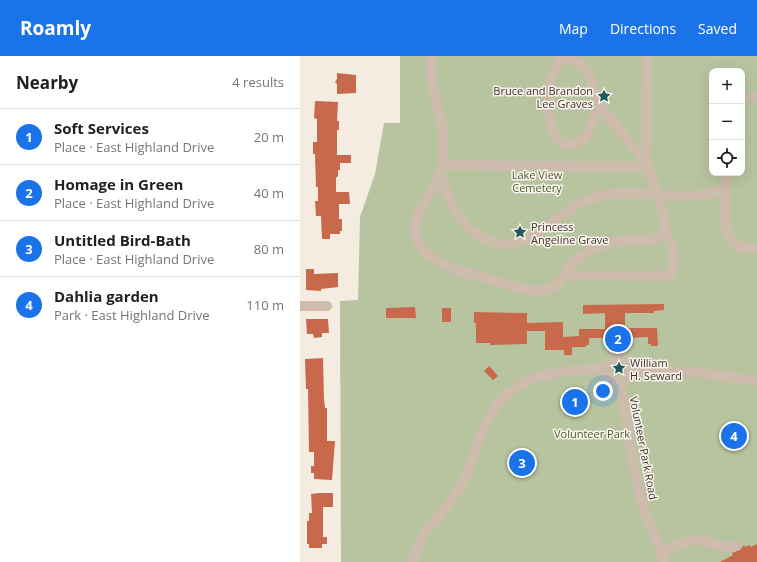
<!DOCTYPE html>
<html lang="en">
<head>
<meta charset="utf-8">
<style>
  body { margin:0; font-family:"Open Sans",sans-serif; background:#f2f2f2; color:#202124 }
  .controls { position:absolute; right:12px; top:12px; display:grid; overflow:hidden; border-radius:8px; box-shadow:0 4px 16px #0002 }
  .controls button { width:36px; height:36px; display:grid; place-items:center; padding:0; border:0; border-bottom:1px solid #e0e0e0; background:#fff; color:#202124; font:20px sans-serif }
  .you { position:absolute; left:303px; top:335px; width:14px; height:14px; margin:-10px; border:3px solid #fff; border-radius:50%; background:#1a73e8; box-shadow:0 0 0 6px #1a73e833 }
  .badge { display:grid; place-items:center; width:26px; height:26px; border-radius:50%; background:#1a73e8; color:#fff; font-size:13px; font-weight:700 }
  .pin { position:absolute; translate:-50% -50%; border:2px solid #fff; box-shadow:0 1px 4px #0006 }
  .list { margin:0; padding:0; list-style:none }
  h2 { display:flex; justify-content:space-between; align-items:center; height:52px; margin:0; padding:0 16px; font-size:17px }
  h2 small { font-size:13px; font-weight:400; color:#757577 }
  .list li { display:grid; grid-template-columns:26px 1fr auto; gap:12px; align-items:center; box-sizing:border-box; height:56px; padding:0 16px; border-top:1px solid #e0e0e0 }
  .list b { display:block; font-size:15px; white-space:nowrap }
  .list p { margin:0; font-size:13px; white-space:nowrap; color:#757577 }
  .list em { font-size:13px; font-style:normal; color:#757577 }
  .icon { flex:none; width:22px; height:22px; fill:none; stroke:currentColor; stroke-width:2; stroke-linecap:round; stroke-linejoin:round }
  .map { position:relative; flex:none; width:457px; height:506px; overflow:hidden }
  header { display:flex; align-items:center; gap:24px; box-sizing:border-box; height:56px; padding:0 20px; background:#1a73e8; color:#fff }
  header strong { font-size:19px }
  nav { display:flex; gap:22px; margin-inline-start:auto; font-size:14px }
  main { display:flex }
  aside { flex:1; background:#fff }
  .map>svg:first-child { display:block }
</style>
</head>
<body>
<header>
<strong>Roamly</strong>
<nav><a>Map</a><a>Directions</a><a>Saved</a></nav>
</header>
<main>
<aside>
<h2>Nearby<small>4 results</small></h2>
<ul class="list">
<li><span class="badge">1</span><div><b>Soft Services</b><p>Place · East Highland Drive</p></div><em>20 m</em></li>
<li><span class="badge">2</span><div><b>Homage in Green</b><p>Place · East Highland Drive</p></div><em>40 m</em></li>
<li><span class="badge">3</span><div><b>Untitled Bird-Bath</b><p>Place · East Highland Drive</p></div><em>80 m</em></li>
<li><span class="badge">4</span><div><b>Dahlia garden</b><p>Park · East Highland Drive</p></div><em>110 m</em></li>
</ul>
</aside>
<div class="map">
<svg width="457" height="506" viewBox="0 0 457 506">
  <rect width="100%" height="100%" fill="#f4ebe1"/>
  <path fill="#b8c4a0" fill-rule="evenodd" d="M100,0H457V506H41L40,245L58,244L60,161L75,118L84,67H100ZM412,15H442V117H412Z"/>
  <path fill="#c8694b" d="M37,17L56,19V37L37,38V28L35,26L37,23Z
    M15,45L38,46L37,65H39V74H37V99H51V107H40V114H38V120L36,122V136H49L50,148H39V163H42V175H40V178H30V183H22L21,160H16L15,145H18V131H16L15,98H13V86H17V63L14,62Z
    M6,213H14V218L38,217V231L21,233V235L6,234Z
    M364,248V254L354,255V257H325V271L328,272H357L358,290H351V288H348V281L308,283V282H289V289H286V291H272V299H264V294H245V275H227V288L190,289V287H176V267H174V256L227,257V267L263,266V281L279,280V273H305V257L283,258V249Z
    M115,251L116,262H86V252Z
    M142,252H151V266H142Z
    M6,263H28L29,277H22V281L14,282L13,278H7Z
    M23,302L24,343L25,352H27V385H35L32,424L14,423V417H11V410H14V396H9L8,333H6L5,303Z
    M189,310L198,320L193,324L184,315Z
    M19,437H33V451H23V481H27V488H22V492H9V488H7V465H9V457H12L11,438Z
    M457,488V506H420L433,499L432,497L440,494L444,489L445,491L450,489L451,491Z"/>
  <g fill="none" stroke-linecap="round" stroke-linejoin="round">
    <path stroke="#cdbbac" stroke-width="10" d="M132,0C128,24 136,43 141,66C144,79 143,95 142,108C140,131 118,147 115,169C111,206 171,219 196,225C210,229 223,234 237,235C262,234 262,218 277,204C288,195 303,188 316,186C329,183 357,186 365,178V166L358,139L346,105L347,0
      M261,0C270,3 279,5 285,13C299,30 300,77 276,87C246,98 247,42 251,25C253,17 258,8 262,0
      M442,42L457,41
      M295,46L346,105
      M142,109L347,111
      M140,117C151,158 182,207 232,180C258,166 272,144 305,139C345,132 388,149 426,132
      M426,117C426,133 421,176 433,187C440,193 449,192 457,192
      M267,219L370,220L373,217C373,203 376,188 365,178
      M0,250H27
      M307 314a12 12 0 1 1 24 0a12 12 0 1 1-24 0Z
      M331,313L395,316L457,325
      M320,326L334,413L341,445L365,506
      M361,497C375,490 389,482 406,485C420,488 420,495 436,489
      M113,506C117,478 143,459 158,435C170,416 174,394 183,374C207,316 254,315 307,313"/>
  </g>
  <defs>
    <g id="sight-bare" transform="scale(1.08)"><path d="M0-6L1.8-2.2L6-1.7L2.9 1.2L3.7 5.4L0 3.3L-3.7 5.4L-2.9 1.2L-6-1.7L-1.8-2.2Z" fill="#1f5a5e" stroke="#fbf5ee" stroke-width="2.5" paint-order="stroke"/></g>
  </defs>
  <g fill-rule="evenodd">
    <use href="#sight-bare" x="304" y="40"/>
    <use href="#sight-bare" x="220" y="176"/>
    <use href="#sight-bare" x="319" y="312"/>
  </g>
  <g text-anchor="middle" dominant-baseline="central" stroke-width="3" stroke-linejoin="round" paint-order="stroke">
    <g font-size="11" fill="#3b302b" stroke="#fbf5ee" text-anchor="start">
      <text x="293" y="34" text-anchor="end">Bruce and Brandon<tspan x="293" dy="13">Lee Graves</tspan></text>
      <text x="231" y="170">Princess<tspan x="231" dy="13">Angeline Grave</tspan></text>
      <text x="330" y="306">William<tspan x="330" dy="13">H. Seward</tspan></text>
    </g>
    <g font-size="11" fill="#4a5a2e" stroke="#fbf5ee">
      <text x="237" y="118">Lake View<tspan x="237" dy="13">Cemetery</tspan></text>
      <text x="292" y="377">Volunteer Park</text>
    </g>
    <g font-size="11" fill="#3b302b" stroke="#fbf5ee">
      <text transform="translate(344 392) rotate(79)">Volunteer Park Road</text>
    </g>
  </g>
</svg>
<div class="controls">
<button>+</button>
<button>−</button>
<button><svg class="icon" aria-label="locate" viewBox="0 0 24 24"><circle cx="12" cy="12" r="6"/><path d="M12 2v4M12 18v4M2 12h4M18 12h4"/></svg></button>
</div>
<div class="you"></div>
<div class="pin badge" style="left:275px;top:346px">1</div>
<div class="pin badge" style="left:318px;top:283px">2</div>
<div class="pin badge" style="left:222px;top:407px">3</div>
<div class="pin badge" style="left:434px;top:380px">4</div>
</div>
</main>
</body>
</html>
